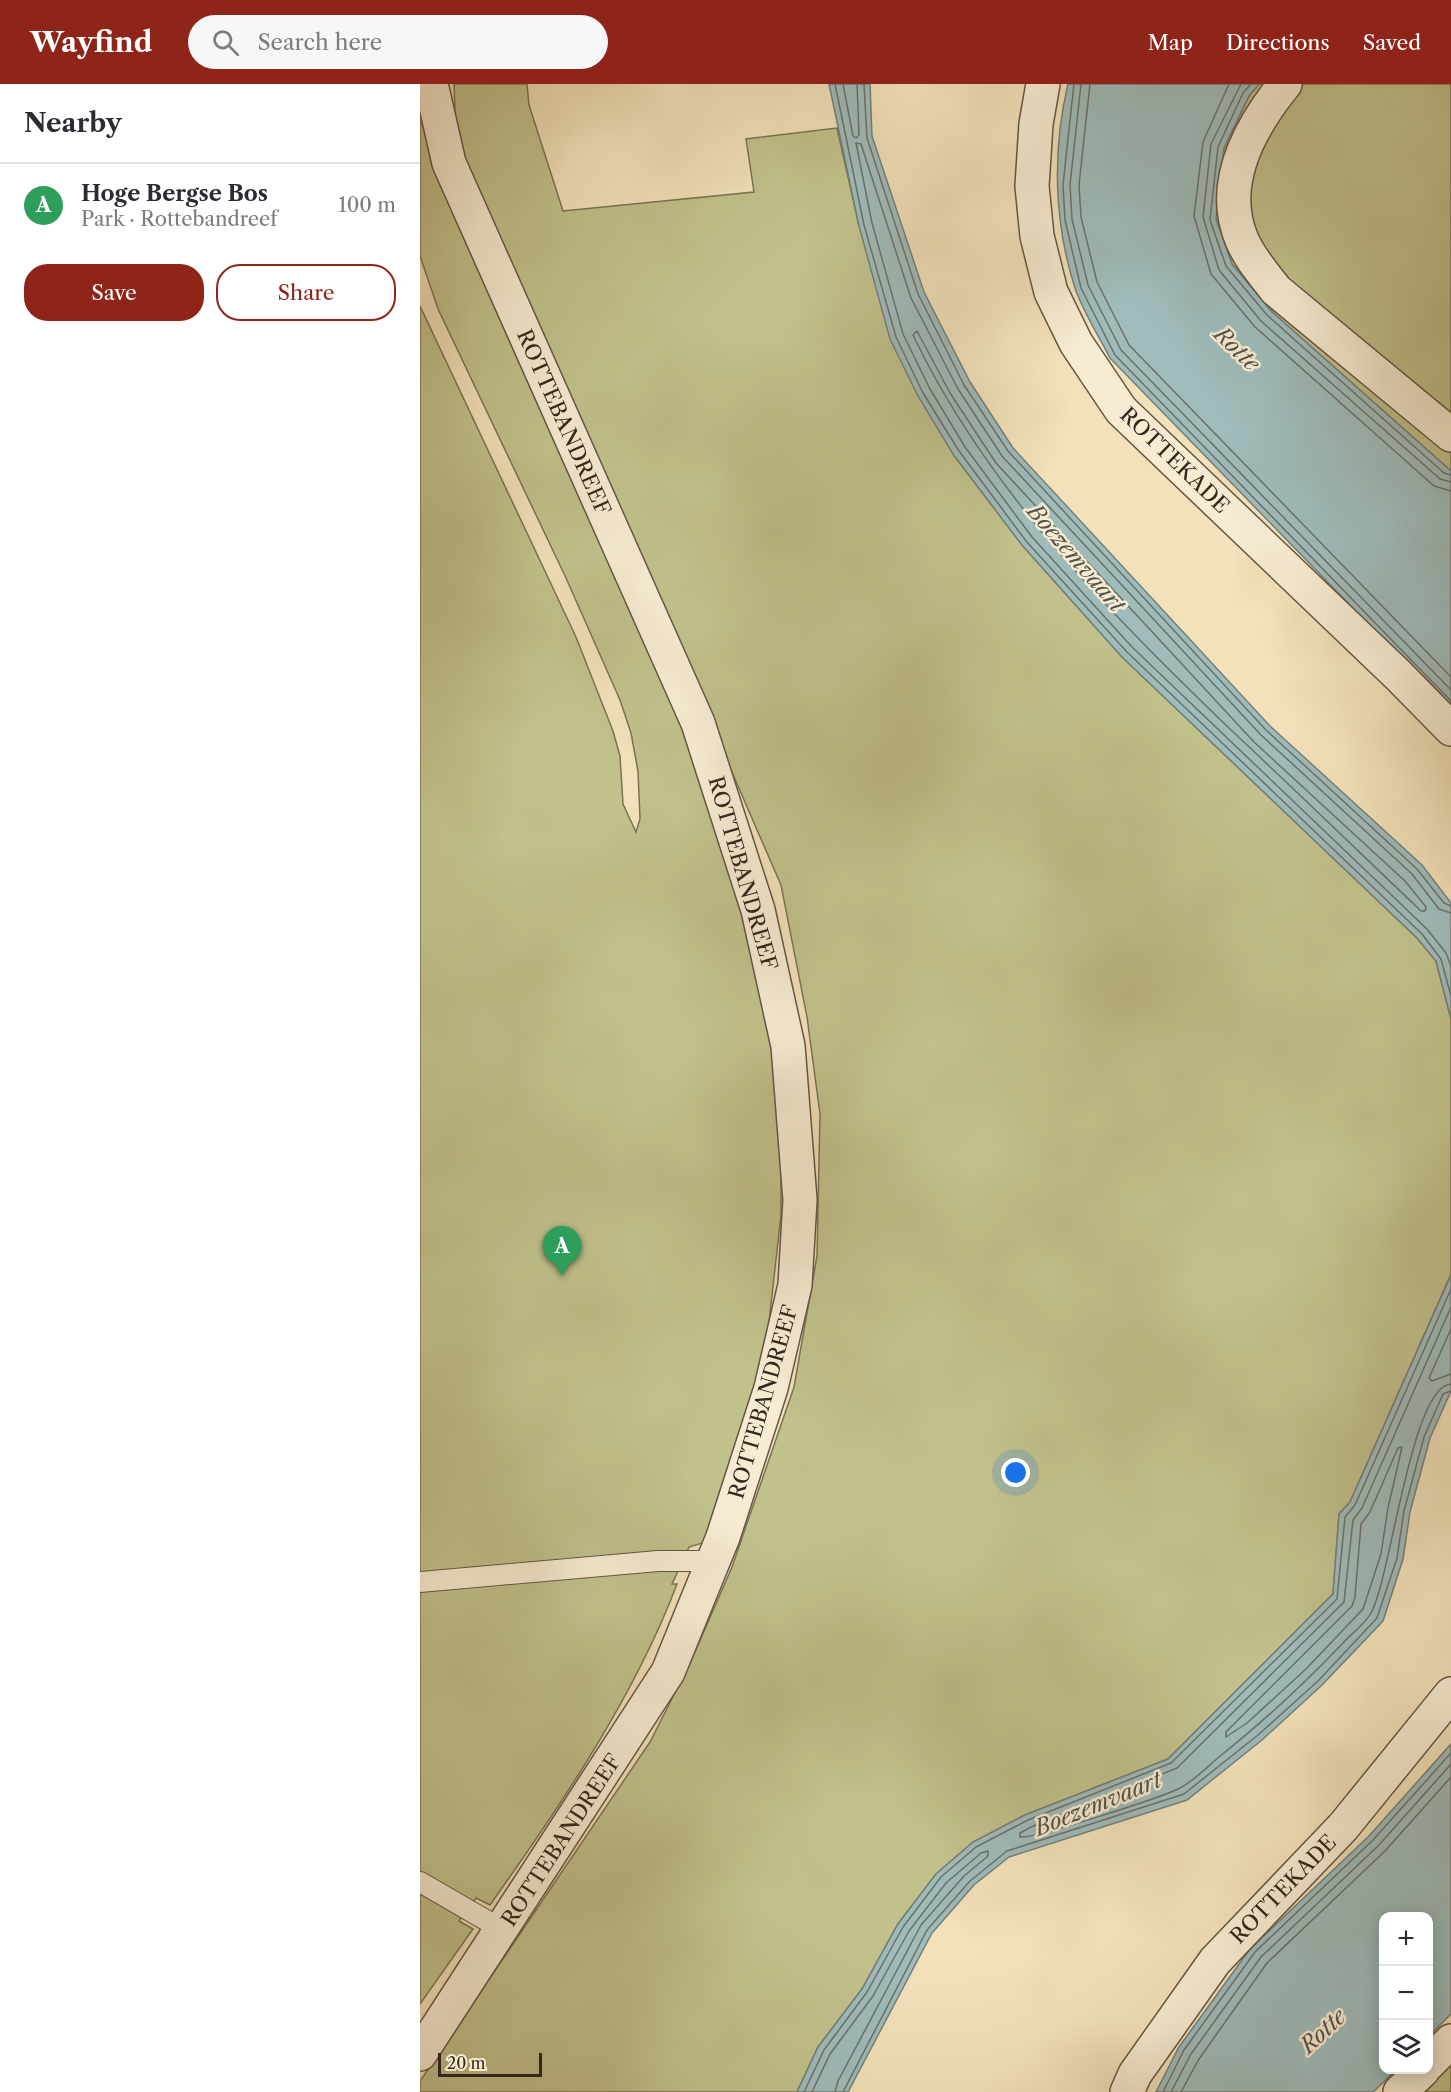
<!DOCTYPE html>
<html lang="en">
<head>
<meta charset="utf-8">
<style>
  body { margin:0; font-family:"Libre Caslon Text",serif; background:#f7f7f7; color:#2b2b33 }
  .controls { position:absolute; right:18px; bottom:18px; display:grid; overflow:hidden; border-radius:12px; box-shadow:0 3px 15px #0003 }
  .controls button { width:54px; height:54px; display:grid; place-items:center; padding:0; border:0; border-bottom:2px solid #e1e1e2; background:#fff; color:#2b2b33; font:30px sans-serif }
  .scale { position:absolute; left:18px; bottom:15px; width:104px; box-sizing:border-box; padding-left:6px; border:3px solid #34271e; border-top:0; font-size:16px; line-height:21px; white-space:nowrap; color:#34271e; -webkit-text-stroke:4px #f7ecd2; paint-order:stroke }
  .you { position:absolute; left:596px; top:1389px; width:21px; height:21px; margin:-15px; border:4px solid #fff; border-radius:50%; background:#1a73e8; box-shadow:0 0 0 9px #1a73e833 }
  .badge { display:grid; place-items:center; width:39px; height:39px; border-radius:50%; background:#8f2418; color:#fff; font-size:20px; font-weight:700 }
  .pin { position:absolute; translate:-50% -50px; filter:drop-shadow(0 2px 3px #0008) }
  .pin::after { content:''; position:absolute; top:32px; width:21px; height:18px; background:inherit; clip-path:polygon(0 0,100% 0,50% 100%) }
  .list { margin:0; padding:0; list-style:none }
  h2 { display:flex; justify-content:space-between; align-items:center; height:78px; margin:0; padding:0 24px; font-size:26px }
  h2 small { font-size:20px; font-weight:400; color:#7c7c81 }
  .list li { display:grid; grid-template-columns:39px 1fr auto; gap:18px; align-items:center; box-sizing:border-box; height:84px; padding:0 24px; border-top:2px solid #e1e1e2 }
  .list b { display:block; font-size:22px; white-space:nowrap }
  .list p { margin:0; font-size:20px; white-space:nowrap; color:#7c7c81 }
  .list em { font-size:20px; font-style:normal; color:#7c7c81 }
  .actions { display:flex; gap:12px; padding:18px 24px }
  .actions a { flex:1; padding:14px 0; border:2px solid #8f2418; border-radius:24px; text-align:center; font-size:21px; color:#8f2418 }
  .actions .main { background:#8f2418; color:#fff }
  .icon { flex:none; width:33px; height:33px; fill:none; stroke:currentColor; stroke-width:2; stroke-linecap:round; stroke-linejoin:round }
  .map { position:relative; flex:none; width:1031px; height:2008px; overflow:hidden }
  header { display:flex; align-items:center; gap:36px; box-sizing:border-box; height:84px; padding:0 30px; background:#8f2418; color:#fff }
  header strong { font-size:28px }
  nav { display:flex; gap:33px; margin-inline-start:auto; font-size:21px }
  .search { width:420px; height:54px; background:#f7f7f7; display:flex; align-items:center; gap:15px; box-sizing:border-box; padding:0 21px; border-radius:33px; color:#7c7c81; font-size:22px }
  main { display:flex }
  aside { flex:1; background:#fff }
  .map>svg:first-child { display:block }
</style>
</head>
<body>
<header>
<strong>Wayfind</strong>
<div class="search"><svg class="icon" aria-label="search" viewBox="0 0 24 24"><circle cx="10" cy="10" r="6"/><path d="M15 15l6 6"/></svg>Search here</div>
<nav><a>Map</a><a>Directions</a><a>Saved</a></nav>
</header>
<main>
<aside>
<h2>Nearby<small></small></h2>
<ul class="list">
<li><span class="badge" style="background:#2e9e5b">A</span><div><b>Hoge Bergse Bos</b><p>Park · Rottebandreef</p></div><em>100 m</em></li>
</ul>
<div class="actions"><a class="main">Save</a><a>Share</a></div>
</aside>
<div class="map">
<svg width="1031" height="2008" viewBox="0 0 1031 2008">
  <rect width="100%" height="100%" fill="#f2e1b9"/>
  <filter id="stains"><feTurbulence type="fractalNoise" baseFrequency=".00333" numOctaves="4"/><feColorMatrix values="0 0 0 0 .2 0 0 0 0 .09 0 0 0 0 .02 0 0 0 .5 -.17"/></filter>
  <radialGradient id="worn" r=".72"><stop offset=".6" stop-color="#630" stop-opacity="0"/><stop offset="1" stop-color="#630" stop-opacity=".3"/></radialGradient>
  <path fill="#c1c18b" stroke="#7a7454" stroke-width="1.5" d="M34,0H107L109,21L143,127L334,108L326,55L417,44L439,142L533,370L602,461L702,573L997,854L1016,877L1031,935V1190L930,1418L919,1430L913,1510L748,1675L605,1731L553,1758L516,1790L478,1840L442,1905L398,1963L377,2008H0V1997L230,1658L271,1577L312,1483L374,1303L397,1172L400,1030L387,933L361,801L36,54Z
    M839,0H856L815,158L1031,363V387L851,227L812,180L796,135L804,64L829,12Z
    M874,0H1031V344L870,208L831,151L823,99Z
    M0,34L20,94L238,584L279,685L321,821L351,954L361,1027V1131L348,1247L320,1358L286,1458L269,1463L252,1500H257C215,1612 139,1724 70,1821L56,1814L39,1837L53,1845L0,1920V222L156,553L193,647L200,672L203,720L216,748L220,735L218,687L211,649L200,616L146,494L18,225L0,172Z
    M1031,1969V2008H991Z"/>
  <path fill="#9fbbba" stroke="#74807c" stroke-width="1.5" d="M409,0H450L452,52L504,208L550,298L593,364L850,642L1002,781L1031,819V935L1016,877L997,854L702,573L602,461L533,370L498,312L470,255L439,142Z
    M648,0H839L829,12L804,64L796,135L812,180L851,227L1031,387V625L690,274C679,252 663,228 655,204C634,139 632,67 648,0Z
    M1031,1191V1307L1010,1354L990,1428L983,1475L963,1537L902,1601L842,1656L767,1716L589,1773L554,1801L512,1849L428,2008H377L398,1963L442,1905L478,1840L516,1790L553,1758L605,1731L748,1675L913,1510L919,1430L930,1418Z
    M1031,1660V1930L1009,1952L1008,1832H964V1986H976L953,2008H736L759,1963L830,1865L949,1752Z"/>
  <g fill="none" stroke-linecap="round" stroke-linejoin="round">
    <path stroke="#6a716c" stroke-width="1.5" d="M415,0L444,141L476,253L503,309L539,367L606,457L707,568L1002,850L1021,875L1031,912
      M423,0L433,52L436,54L439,51L437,0
      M444,0L447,54L498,210L544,301L588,367L846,646L997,785L1024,819L1031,822
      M654,0L643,101L645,136L661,204L695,271L1031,617
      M661,0L650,101L652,135L668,201L701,266L1031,606
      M670,0L659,101L661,133L677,198L709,261L1031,593
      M809,0L783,58L774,132L791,190L835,243L1014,402L1031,407
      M821,0L791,60L783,133L799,186L841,237L1020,395L1031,398
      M831,0L823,9L798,63L790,136L806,182L847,231L1024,389L1031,391
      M497,247L530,309L576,379L834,658L985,797L1006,823L1005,827H1001C937,766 874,705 810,645C688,527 567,406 493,251Z
      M1031,829L1019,825L992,790L841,651L582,372L538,305L491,214L441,60L436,59L452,139L483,250L510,305L545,363L612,453L712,563L1007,845L1026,869L1031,882
      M1031,1223L942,1424L933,1436L924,1518L757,1684L611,1743L600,1749V1753C613,1755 743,1713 760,1704C774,1697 787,1683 799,1673C843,1638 884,1600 923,1559C931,1550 945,1540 951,1529C971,1494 991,1302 1031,1300
      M1031,1245L1009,1294L1012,1297L1031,1290
      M982,1363L968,1424L961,1470L943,1525L886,1585L827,1639L806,1653V1648L932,1522L935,1513L941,1440L950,1428L978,1364Z
      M384,2008L404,1966L447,1908L483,1843L521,1793L556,1763L608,1736L751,1679L917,1515L925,1433L935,1421L1031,1205
      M392,2008L410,1970L453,1912L489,1847L526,1799L561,1769L568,1767V1772L544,1792L501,1841L418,1997L415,2008
      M423,2008L507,1846L550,1797L587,1767L764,1710L838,1651L898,1597L957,1534L977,1474L984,1427L1004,1353L1023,1310L1031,1307
      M743,2008L764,1966L835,1868L953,1756L1031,1669
      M751,2008L771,1970L841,1873L959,1761L1031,1680
      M761,2008L779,1975L847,1879L965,1767L1031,1693"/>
    <g stroke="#645645" stroke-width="22">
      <path id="service" d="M0,1498L238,1477H293
        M0,1798L83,1846"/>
    </g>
    <g stroke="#645645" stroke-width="36">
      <path id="minor" d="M623,0L616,40L612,102L617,152L631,208L656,259L701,326L978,591L1031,645
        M865,0C830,43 798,100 822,156C830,175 844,190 856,206L1031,351
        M1008,1980L1031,1957
        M707,2008L715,1990L795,1877L923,1743L1031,1610
        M980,2008L1003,1986"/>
    </g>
    <g stroke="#645645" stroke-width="36">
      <path id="tertiary" d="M0,1970L248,1588L303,1453L351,1304L375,1201L380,1116L368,962L338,826L278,639L29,79L11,0"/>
    </g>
    <use href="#service" stroke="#f7ecd2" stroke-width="20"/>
    <use href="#minor" stroke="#f7ecd2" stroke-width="33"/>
    <use href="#tertiary" stroke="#f7ecd2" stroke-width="33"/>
  </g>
  <g text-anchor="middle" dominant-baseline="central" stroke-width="5" stroke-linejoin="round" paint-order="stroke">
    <g font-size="21" fill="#34271e" stroke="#f7ecd2">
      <text transform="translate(144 338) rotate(66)">ROTTEBANDREEF</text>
      <text transform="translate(755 376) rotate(44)">ROTTEKADE</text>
      <text transform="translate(323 789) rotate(74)">ROTTEBANDREEF</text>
      <text transform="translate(343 1318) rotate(-74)">ROTTEBANDREEF</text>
      <text transform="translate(141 1756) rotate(-57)">ROTTEBANDREEF</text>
      <text transform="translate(863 1805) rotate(-46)">ROTTEKADE</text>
    </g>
    <g font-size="22" font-style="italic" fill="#54534d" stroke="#f7ecd2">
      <text transform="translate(817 265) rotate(44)">Rotte</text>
      <text transform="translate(656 474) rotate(49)">Boezemvaart</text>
      <text transform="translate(678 1720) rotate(-22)">Boezemvaart</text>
      <text transform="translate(903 1947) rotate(-43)">Rotte</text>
    </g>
  </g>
  <rect width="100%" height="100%" filter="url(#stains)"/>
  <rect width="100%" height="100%" fill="url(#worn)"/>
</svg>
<div class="controls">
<button>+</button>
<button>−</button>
<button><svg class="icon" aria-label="layers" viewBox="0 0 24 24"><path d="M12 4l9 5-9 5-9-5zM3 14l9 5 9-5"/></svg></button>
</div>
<div class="scale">20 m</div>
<div class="you"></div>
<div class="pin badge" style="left:142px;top:1192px;background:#2e9e5b">A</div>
</div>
</main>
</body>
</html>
